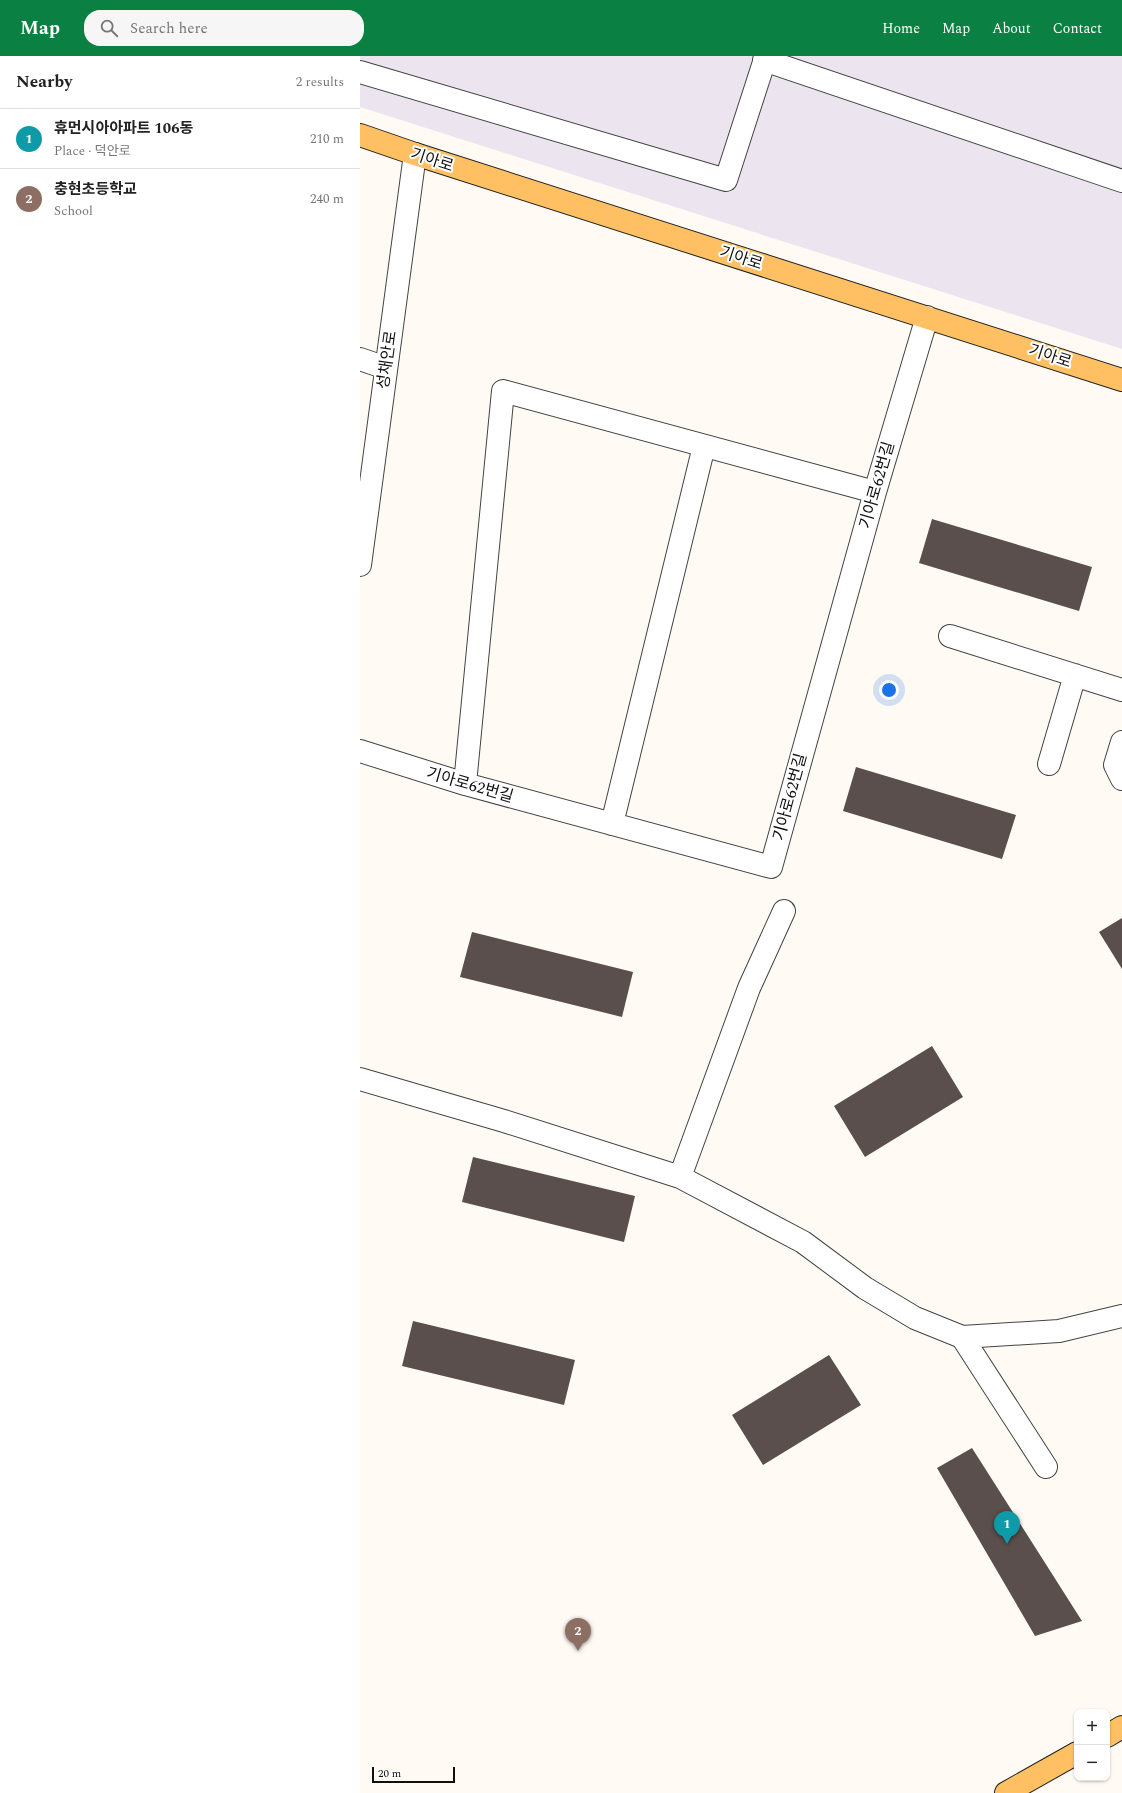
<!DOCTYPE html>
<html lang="en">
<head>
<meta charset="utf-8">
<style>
  body { margin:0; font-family:Spectral,"Noto Sans KR",serif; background:#f6f6f6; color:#222 }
  .controls { position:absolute; right:12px; bottom:12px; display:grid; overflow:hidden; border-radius:8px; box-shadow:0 1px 3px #0004 }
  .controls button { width:36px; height:36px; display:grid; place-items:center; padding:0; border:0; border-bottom:1px solid #e0e0e0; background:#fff; color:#222; font:20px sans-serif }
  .scale { position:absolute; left:12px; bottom:10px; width:83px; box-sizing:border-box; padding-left:4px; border:2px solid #101010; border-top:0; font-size:11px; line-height:14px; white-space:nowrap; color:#101010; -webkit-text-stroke:3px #fff; paint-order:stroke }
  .you { position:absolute; left:529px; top:634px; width:14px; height:14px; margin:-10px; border:3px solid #fff; border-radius:50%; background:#1a73e8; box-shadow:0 0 0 6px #1a73e833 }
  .badge { display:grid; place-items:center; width:26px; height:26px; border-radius:50%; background:#0b8043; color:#fff; font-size:13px; font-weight:700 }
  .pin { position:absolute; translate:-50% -33px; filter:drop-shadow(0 1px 2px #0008) }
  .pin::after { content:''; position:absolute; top:21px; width:14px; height:12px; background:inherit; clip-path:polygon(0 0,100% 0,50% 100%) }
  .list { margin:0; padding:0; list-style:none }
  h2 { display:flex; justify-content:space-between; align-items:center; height:52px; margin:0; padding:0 16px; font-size:17px }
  h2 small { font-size:13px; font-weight:400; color:#767676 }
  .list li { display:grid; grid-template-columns:26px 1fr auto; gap:12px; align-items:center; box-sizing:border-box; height:60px; padding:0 16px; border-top:1px solid #e0e0e0 }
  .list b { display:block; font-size:15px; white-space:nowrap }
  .list p { margin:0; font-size:13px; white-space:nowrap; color:#767676 }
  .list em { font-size:13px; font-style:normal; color:#767676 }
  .icon { flex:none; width:22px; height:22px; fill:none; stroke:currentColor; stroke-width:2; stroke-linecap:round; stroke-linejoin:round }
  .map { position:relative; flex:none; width:762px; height:1737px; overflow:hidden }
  header { display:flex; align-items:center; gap:24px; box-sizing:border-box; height:56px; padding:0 20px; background:#0b8043; color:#fff }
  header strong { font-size:19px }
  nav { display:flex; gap:22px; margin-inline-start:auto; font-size:14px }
  .search { width:280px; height:36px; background:#f6f6f6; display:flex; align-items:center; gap:10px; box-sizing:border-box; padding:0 14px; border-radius:16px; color:#767676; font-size:15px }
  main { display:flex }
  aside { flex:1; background:#fff }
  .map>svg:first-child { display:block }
</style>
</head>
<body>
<header>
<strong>Map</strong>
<div class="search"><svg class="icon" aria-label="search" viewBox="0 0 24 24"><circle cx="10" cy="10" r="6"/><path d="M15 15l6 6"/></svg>Search here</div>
<nav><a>Home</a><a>Map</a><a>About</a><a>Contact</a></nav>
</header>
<main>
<aside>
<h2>Nearby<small>2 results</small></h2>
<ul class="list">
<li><span class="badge" style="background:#0f9aa8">1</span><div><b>휴먼시아아파트 106동</b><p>Place · 덕안로</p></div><em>210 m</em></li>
<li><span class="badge" style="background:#8d6e63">2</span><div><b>충현초등학교</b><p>School</p></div><em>240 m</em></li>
</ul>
</aside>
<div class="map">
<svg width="762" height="1737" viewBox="0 0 762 1737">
  <rect width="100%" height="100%" fill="#fffbf4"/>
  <path fill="#ece5ef" d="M0,0H762V293L0,51Z"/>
  <path fill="#5a4f4c" d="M572,463L732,511L719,555L559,507Z
    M496,711L656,759L642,803L483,755Z
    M762,862V913L739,876Z
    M112,876L273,916L262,961L100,921Z
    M572,990L603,1041L505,1101L474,1050Z
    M113,1101L275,1140L264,1186L102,1146Z
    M53,1265L215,1304L204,1349L42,1310Z
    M469,1299L501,1349L403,1409L372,1359Z
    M612,1392L722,1565L675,1580L577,1412Z"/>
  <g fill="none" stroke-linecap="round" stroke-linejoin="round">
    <g stroke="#434343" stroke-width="24">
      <path id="minor" d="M404,4L762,125
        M0,16L366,124L406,0
        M0,303L26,312
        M0,509L55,98
        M590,580L762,634
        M762,686L755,709L762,723
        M0,695L105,728L411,811L515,436L567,261
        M689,708L715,619
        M105,728L143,335L515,436
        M252,768L344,390
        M0,1023L144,1065L320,1121L443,1186L505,1232L555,1262L602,1281L699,1275L762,1260
        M320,1121L389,932L424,855
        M602,1281L686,1411"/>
    </g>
    <g stroke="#212121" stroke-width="24">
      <path id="major" d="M0,79L55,98L762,324
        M747,1680L762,1671
        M646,1737L717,1697"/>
    </g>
    <use href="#minor" stroke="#fff" stroke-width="22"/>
    <use href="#major" stroke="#ffc064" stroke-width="22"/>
  </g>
  <g text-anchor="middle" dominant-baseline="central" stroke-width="4" stroke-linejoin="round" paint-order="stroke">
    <g font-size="16" fill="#101010" stroke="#fff">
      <text transform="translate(72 104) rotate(18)">기아로</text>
      <text transform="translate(381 202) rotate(18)">기아로</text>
      <text transform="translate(690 300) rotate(18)">기아로</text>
      <text transform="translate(27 304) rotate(-82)">성채안로</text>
      <text transform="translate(517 429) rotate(-74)">기아로62번길</text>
      <text transform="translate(110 729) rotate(16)">기아로62번길</text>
      <text transform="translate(430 741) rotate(-75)">기아로62번길</text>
    </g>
  </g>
</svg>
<div class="controls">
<button>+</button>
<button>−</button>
</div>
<div class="scale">20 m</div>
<div class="you"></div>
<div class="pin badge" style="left:647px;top:1488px;background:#0f9aa8">1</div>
<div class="pin badge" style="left:218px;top:1595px;background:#8d6e63">2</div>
</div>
</main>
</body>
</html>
